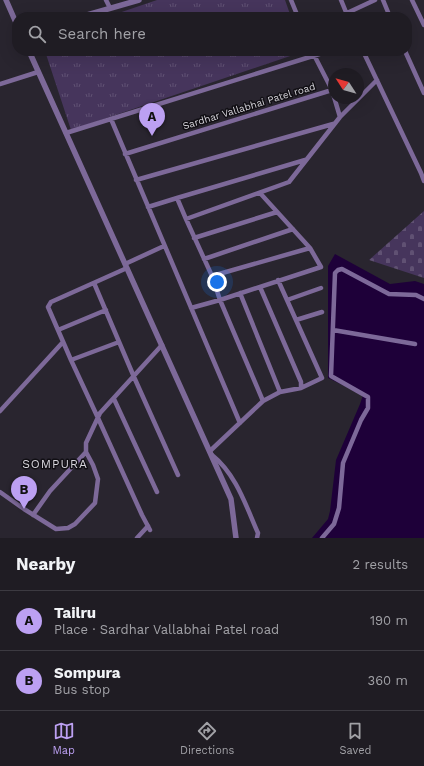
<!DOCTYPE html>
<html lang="en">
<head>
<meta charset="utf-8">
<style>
  body { margin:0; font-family:"Work Sans",sans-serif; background:#27252b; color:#f1f3f6 }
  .compass { position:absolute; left:328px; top:68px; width:36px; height:36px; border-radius:50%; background:#1f1c23; box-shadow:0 4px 16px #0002; rotate:306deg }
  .you { position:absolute; left:217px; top:282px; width:14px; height:14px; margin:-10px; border:3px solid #fff; border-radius:50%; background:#1a73e8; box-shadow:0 0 0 6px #1a73e833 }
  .badge { display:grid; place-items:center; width:26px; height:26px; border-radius:50%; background:#bca0f2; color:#111; font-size:13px; font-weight:700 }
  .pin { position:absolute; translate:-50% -33px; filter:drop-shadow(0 1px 2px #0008) }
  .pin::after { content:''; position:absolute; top:21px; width:14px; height:12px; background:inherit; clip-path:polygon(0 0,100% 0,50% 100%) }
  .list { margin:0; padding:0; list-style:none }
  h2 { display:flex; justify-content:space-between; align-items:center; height:52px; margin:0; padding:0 16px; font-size:17px }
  h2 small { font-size:13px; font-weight:400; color:#a1a1a6 }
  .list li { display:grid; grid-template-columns:26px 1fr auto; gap:12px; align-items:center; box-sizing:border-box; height:60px; padding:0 16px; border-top:1px solid #3c3a41 }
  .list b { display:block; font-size:15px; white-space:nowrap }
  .list p { margin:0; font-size:13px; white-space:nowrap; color:#a1a1a6 }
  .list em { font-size:13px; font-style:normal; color:#a1a1a6 }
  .icon { flex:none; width:22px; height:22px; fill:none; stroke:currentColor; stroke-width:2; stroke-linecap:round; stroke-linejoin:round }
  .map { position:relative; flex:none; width:424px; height:538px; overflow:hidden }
  .search { position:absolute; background:#1f1c23; box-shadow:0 4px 16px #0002; left:12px; right:12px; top:12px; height:44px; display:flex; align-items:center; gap:10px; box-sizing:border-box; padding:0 14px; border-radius:16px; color:#a1a1a6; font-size:15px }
  .sheet { height:172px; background:#1f1c23 }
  nav { display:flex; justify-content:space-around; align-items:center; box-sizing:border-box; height:56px; border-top:1px solid #3c3a41; background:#1f1c23; font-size:11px; color:#a1a1a6 }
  nav a { display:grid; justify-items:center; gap:2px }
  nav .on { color:#bca0f2 }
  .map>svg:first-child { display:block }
</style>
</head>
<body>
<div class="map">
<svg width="424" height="538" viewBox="0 0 424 538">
  <defs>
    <pattern id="grass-tufts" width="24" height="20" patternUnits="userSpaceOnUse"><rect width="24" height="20" fill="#46355c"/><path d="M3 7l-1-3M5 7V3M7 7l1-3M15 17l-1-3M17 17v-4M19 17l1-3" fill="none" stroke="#605173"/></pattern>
    <pattern id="cemetery-stones" width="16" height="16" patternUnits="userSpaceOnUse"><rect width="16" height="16" fill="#46355c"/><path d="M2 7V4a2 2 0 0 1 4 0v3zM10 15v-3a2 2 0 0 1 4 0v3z" fill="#605173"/></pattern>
  </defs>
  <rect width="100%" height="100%" fill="#29252f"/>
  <path fill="url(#grass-tufts)" d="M157,0H285L291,17H107Z
    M45,51H302V52L71,130Z"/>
  <path fill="url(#cemetery-stones)" d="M424,211V278L369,260Z"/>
  <path fill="#1e0039" d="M335,254L390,284L415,281L424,284V538H312L328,519L330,511L336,460L360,404L363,395L328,378V266Z"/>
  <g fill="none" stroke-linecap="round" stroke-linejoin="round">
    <path stroke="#7d6999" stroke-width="4.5" d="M106,0L110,8
      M291,0L298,17
      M341,0L348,17
      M383,0L390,17
      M412,0L424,25
      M347,13L375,0
      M312,51L332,90L340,117L377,80
      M363,51L421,173L424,181
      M405,51L424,93
      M0,84L38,72
      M111,119L240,423
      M66,133L329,51
      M125,154L332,90
      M136,180L333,124
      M177,198L186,219L212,276L310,248
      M148,207L177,198L305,160
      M186,219L289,182L340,117
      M194,238L277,212
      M204,259L293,229
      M125,264L164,246
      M212,276L220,300L263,401
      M94,283L134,377L178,475
      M260,287L301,382V388
      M240,293L280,392
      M287,300L321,288
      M191,308L220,300L321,267L310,248L260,193
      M296,320L322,312
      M58,330L106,310
      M333,330L415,344
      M119,342L71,360L48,307L51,302L127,268
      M71,360L98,418L142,515L150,530
      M114,399L157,492
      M0,411L63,342
      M210,451L263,401L280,392L301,388L322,378L278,280
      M212,455C236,474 246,506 258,533L257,538
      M0,492L24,509L56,529L68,528L75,524L95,503L98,479L93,465L86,452V443L100,413L162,345
      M33,515L50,491L86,452
      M137,538L148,526
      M322,538L334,524L339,508L343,463L361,420L368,408V397L331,376L335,273L338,270L342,269L389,294L416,295L424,299"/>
    <path stroke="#7d6999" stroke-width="5.5" d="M6,0L17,25
      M80,17L139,0
      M29,51L231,499L236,538"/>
  </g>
  <g text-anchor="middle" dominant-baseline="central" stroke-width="3" stroke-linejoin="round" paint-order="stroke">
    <g font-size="10" fill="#d7d5dc" stroke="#110f14">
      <text transform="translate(249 106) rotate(-17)">Sardhar Vallabhai Patel road</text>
    </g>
    <g font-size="12" letter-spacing="1" fill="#d7d5dc" stroke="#110f14">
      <text x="55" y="464">SOMPURA</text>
    </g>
  </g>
</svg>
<svg class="compass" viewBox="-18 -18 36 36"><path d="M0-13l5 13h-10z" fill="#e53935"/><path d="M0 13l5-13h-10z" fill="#a1a1a6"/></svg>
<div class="you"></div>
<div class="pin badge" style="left:152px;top:136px">A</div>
<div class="pin badge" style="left:24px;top:509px">B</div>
<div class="search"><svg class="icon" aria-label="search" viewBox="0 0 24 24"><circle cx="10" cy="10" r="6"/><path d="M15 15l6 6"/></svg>Search here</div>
</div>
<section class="sheet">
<h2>Nearby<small>2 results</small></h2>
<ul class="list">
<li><span class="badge">A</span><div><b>Tailru</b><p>Place · Sardhar Vallabhai Patel road</p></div><em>190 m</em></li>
<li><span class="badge">B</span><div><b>Sompura</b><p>Bus stop</p></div><em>360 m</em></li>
</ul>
</section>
<nav>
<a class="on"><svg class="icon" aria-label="map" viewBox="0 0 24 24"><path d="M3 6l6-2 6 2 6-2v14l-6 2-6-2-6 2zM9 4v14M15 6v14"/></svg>Map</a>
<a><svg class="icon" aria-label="directions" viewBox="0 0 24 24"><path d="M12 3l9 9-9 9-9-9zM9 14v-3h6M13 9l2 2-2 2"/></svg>Directions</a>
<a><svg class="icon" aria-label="saved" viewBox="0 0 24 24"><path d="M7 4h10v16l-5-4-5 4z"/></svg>Saved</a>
</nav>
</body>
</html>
